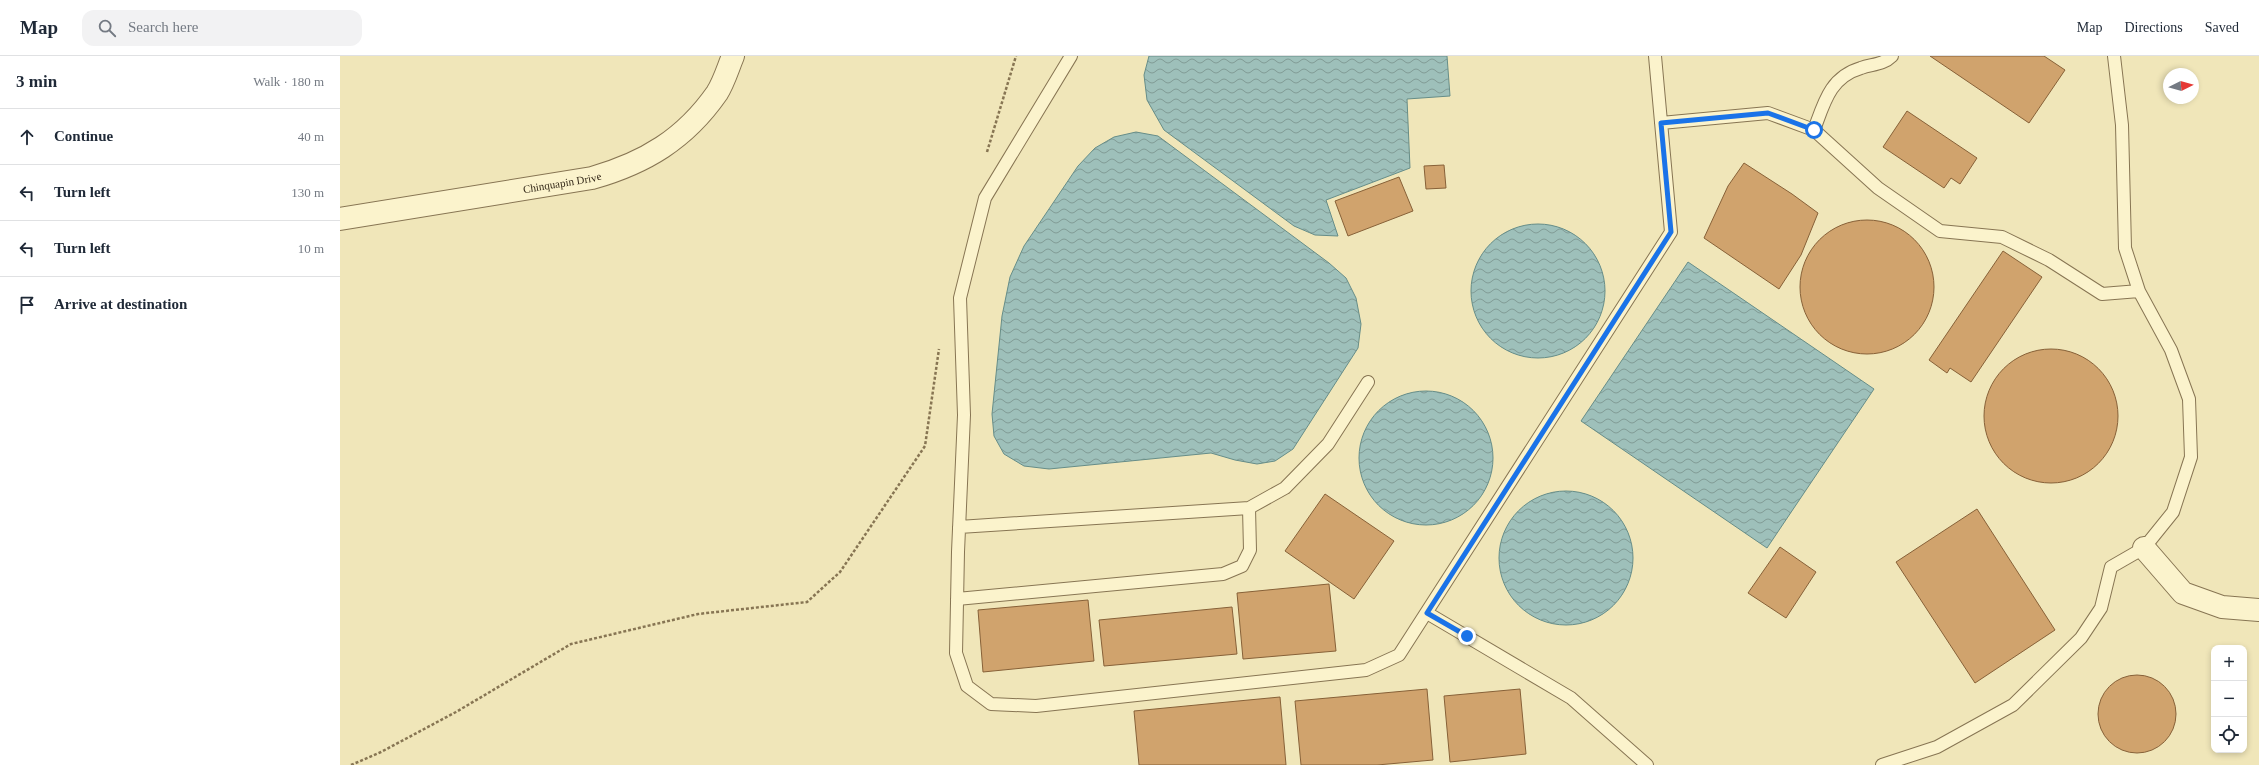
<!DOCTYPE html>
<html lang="en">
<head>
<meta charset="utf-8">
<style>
  body { margin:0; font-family:"Times New Roman",serif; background:#f2f2f3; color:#1f2937 }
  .controls { position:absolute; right:12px; bottom:12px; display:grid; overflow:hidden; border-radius:8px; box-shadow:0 2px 6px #0003 }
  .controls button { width:36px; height:36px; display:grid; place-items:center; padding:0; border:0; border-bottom:1px solid #e0e1e3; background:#fff; color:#1f2937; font:20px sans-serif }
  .compass { position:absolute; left:1823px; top:12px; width:36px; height:36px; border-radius:50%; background:#fff; box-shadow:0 2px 6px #0003; rotate:85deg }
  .stop { position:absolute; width:12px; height:12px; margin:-9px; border:3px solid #1a73e8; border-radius:50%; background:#fff }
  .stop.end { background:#1a73e8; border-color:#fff; box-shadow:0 1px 4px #0008 }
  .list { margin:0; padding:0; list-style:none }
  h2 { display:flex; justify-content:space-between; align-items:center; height:52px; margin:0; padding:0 16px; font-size:17px }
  h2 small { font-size:13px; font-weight:400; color:#747a83 }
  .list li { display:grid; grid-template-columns:26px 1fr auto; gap:12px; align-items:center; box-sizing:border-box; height:56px; padding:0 16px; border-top:1px solid #e0e1e3 }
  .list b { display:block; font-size:15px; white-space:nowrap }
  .list em { font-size:13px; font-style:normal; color:#747a83 }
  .icon { flex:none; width:22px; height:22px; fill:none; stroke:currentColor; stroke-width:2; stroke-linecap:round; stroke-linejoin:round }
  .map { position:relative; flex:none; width:1919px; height:709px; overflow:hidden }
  header { display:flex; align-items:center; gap:24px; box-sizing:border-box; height:56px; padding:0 20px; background:#fff; border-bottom:1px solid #e0e1e3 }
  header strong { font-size:19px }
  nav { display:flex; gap:22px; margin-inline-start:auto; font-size:14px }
  .search { width:280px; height:36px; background:#f2f2f3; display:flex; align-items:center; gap:10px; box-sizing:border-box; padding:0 14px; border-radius:12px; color:#747a83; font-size:15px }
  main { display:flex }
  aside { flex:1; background:#fff }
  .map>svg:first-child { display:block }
</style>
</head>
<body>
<header>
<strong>Map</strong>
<div class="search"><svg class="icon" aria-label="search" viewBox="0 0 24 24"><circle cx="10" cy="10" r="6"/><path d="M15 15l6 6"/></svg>Search here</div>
<nav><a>Map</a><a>Directions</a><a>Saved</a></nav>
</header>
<main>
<aside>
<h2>3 min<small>Walk · 180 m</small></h2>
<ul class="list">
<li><svg class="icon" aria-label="ahead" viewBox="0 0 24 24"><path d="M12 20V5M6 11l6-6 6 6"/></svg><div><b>Continue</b></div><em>40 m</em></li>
<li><svg class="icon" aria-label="left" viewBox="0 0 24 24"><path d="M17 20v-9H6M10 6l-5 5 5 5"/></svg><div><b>Turn left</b></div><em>130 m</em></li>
<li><svg class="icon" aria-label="left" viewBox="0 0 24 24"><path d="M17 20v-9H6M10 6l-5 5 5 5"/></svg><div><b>Turn left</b></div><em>10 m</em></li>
<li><svg class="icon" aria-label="arrive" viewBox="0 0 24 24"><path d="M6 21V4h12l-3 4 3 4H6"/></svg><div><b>Arrive at destination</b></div></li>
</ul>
</aside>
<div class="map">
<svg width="1919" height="709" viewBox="0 0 1919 709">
  <defs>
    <pattern id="water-waves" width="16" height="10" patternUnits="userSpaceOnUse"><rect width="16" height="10" fill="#9ec0ba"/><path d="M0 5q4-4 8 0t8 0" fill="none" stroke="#829c96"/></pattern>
  </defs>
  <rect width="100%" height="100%" fill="#f0e6b9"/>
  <path fill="url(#water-waves)" stroke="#668d88" d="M809,0H1107L1110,40L1067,43L1070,112L986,144L998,180L975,179L954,170L824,74L807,44L804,19Z
    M796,76L818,80L989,207L1006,222L1016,242L1021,268L1018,292L953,393L935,405L917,408L895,404L871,397L709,413L684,410L664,398L654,380L652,358L662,260L670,221L684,190L738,110L755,92L774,81Z
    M1131 235a67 67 0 1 1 134 0a67 67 0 1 1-134 0Z
    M1348,206L1534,333L1427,492L1241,365Z
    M1019 402a67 67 0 1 1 134 0a67 67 0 1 1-134 0Z
    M1159 502a67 67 0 1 1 134 0a67 67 0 1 1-134 0Z"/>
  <path fill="#d0a36d" stroke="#876138" d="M1590,0H1704L1725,14L1689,67Z
    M1567,55L1637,102L1620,128L1611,122L1604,132L1543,91Z
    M1404,107L1452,138L1478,157L1461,199L1439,233L1364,182L1388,130Z
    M1104,109L1106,132L1086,133L1084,110Z
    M1059,121L1073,155L1008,180L995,145Z
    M1460 231a67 67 0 1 1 134 0a67 67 0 1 1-134 0Z
    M1663,195L1702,221L1631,326L1610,312L1607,317L1589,304Z
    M1644 360a67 67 0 1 1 134 0a67 67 0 1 1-134 0Z
    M985,438L1054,485L1014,543L945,495Z
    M1637,453L1715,574L1635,627L1556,506Z
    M1440,491L1476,516L1446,562L1408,537Z
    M989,528L996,595L903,603L897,537Z
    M748,544L754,605L643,616L638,554Z
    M892,551L897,598L764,610L759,564Z
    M1758 658a39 39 0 1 1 78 0a39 39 0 1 1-78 0Z
    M1087,633L1093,704L1037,709H961L955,645Z
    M1180,633L1186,698L1110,706L1104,640Z
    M940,641L946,709H799L794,655Z"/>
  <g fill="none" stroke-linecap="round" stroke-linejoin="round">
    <g stroke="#877553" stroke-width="14">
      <path id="service" d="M731,0L645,142L620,242L624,359L618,496L616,597L627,630L651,648L696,650L1026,614L1059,599L1331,176L1315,0
        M1321,67L1428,57L1474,74L1538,132L1600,175L1662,181L1709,204L1762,238L1799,235
        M1474,74C1484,47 1490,21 1521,12C1532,8 1543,9 1552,0
        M619,471L909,452L945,432L988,388L1028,326
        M617,543L883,518L902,510L910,494L909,452
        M1087,557L1231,642L1307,709
        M1542,709L1597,691L1673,649L1741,582L1761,552L1771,511L1804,492L1833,456L1851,401L1849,343L1831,294L1799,235L1785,192L1782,69L1774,0"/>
    </g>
    <g stroke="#877553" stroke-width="24">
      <g id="minor">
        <path id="s1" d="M0,163L252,122C305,107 345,83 377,37C384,26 388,12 393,0"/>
        <path d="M1804,492L1843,537L1882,551L1919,554"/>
      </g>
    </g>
    <path stroke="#877553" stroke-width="2.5" stroke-dasharray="3 2" stroke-linecap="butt" d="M647,96L676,0
      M11,709L41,696L116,656L231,588L358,558L467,546L500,516L585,390L599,293"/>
    <use href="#service" stroke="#fbf3cc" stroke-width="12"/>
    <use href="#minor" stroke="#fbf3cc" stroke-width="22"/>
  </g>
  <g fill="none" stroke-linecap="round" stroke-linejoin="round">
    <path stroke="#1a73e8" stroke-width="5" d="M1127,580L1087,557L1331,176L1321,67L1428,57L1474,74"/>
  </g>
  <g text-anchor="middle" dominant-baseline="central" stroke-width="3" stroke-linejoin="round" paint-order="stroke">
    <g font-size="11" fill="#352a19" stroke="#f7efc9">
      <text stroke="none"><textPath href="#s1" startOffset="225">Chinquapin Drive</textPath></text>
    </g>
  </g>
</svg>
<div class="controls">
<button>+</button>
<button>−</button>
<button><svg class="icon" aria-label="locate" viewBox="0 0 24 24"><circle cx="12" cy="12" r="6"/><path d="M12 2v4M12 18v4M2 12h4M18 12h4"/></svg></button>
</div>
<svg class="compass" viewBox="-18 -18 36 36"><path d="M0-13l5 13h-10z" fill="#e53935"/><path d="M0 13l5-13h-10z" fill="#747a83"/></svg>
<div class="stop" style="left:1474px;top:74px"></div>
<div class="stop end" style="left:1127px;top:580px"></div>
</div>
</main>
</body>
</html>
